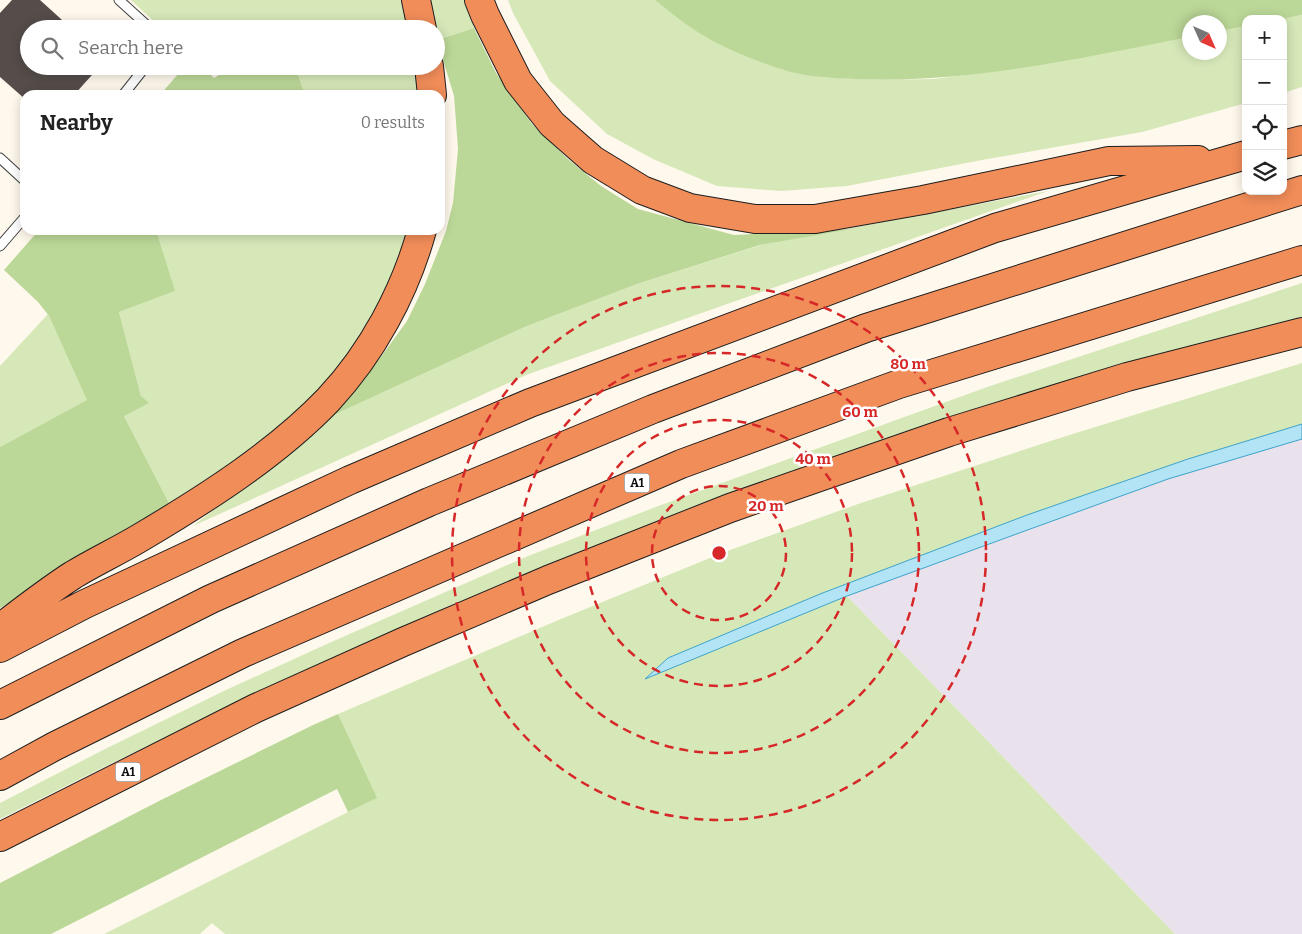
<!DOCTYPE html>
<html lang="en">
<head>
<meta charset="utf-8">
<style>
  body { margin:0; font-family:Bitter,serif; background:#f2f2f2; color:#222 }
  .controls { position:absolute; right:15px; top:15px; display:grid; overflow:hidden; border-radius:10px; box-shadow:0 2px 12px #0003 }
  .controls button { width:45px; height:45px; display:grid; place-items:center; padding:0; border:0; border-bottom:1px solid #e0e0e0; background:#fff; color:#222; font:25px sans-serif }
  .compass { position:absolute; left:1182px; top:15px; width:45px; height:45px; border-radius:50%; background:#fff; box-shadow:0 2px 12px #0003; rotate:135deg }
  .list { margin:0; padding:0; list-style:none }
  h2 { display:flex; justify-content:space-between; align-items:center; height:65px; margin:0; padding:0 20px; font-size:21px }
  h2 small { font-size:16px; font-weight:400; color:#767676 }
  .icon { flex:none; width:28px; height:28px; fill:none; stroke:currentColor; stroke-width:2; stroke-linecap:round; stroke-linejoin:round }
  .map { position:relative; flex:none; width:1302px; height:934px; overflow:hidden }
  .search { position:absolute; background:#fff; box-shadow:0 2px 12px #0003; left:20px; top:20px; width:425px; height:55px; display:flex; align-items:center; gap:12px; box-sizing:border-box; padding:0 18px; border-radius:28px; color:#767676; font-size:19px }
  .panel { position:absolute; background:#fff; box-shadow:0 2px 12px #0003; left:20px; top:90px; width:425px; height:145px; border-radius:15px }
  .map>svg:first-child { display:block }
</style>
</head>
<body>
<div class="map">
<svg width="1302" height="934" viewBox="0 0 1302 934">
  <rect width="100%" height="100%" fill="#fff9ed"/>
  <path fill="#e9e1ec" d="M1302,439V934H1175L847,596L1168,479Z"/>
  <path fill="#d6e8b8" d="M131,0H401L408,29H162Z
    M425,0H467L474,28L437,40L436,29H434Z
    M508,0H655L704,36L781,69L820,77L881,80L934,79L997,71L1189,37L1190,52H1220V31L1246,26V103L1142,132L982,160L847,186L781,191L717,186L653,159L607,134L550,81L513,13Z
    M1302,15V87L1283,93L1282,19Z
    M295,66H417L422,95H305Z
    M1048,191L526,375L193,526L273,463L323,420L527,326L640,283L761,245Z
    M156,230H415L374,324L324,385L286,421L248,453L170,505L124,416L141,396L119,312L174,291Z
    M1302,283V317L970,417L614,540L456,603L319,664L114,762L0,819V803L107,748L228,689L329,643L528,556L661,505L990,386Z
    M48,314L88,400L0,447V366Z
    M1302,363V424L1188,459L1027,515L820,594L668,658L647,678L847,596L1175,934H225L212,923L200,934H104L376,798L338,714L561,619L722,553L858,504L1063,437Z"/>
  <path fill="#bcd898" d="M655,0H1302V15L1282,19H1246V26L1220,31V22H1190L1189,37C1080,58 967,84 856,79C831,78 805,77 781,69C756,61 726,49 704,36C687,26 670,12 655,0Z
    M474,28L496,73L532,124L568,159L601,186L638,209L734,235L851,229L760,245L640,283L527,326L323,420L380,358L407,321L425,284L446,231L453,203L458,149L454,96L437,40Z
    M185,66H202L214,78L234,66H295L305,95H160Z
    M39,230H156L175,291L119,312L141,396L149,403L124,416L170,505L0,608V447L87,400L49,316L38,302L4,270Z
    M338,714L377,798L348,812L337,789L51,934H0V883L159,801L313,725Z"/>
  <path fill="#b3e4f5" stroke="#3ca2ca" d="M1302,424V439L1168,479L1022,532L847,596L645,679L668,658L820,594L1027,515L1188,459Z"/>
  <path fill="#554d4a" d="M12,0H40L72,29H29V66H100L74,95H25V99L0,77V13Z"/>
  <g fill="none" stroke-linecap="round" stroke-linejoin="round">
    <g stroke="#404040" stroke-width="11">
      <path id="service" d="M119,0L151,29
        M123,95L146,66
        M0,158L25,181
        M0,246L25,217"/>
    </g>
    <g stroke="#1e1e1e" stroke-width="30">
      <path id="motorway" d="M416,0L422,29
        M479,0L485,15L518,81L552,124L593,160L642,190L690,208L755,219H815L923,200L1109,161L1198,160
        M429,66L432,95
        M1283,145L1302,140
        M0,628C24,610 48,591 73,575C96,561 120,550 143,536C207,498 276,454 328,400C372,353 405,292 422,230
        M0,648L85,604L350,480L530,403L995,228L1246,155
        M0,705L211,599L429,502L653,409L866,328L1302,190
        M0,776L55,746L243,653L681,464L899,384L1302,260
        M0,837L256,708L403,642L548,580L730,508L949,432L1127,377L1302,332"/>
    </g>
    <use href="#service" stroke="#fff" stroke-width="9"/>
    <use href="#motorway" stroke="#f18d59" stroke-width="28"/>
  </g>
  <g fill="none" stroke="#d62828" stroke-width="2.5" stroke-dasharray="9 6">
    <circle cx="719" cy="553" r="67"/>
    <circle cx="719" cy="553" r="133"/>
    <circle cx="719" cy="553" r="200"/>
    <circle cx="719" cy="553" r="267"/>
  </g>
  <g text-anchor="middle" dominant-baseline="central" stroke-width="5" stroke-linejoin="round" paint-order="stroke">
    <g fill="#fff" stroke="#565656" stroke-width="1">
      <rect x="624.5" y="473.5" width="25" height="19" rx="4"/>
      <rect x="115.5" y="762.5" width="25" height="19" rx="4"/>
    </g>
    <g font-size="12" font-weight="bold" fill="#0d0d0d">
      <text x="637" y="483">A1</text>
      <text x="128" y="772">A1</text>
    </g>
  </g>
  <circle cx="719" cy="553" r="8" fill="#d62828" stroke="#fff" stroke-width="2.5"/>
  <g font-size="15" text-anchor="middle" font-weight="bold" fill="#d62828" stroke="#fff" stroke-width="5" stroke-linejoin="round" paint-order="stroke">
    <text x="908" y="369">80 m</text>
    <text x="860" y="417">60 m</text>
    <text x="813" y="464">40 m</text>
    <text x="766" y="511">20 m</text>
  </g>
</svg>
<div class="controls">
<button>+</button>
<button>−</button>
<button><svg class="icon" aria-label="locate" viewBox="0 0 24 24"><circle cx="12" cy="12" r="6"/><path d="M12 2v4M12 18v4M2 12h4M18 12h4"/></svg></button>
<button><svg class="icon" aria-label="layers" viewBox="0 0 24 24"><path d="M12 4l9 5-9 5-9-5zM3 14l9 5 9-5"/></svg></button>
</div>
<svg class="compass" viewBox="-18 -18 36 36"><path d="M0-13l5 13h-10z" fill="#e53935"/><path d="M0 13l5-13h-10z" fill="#767676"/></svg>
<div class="search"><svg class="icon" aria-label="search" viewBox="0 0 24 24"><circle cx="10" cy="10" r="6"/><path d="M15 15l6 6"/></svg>Search here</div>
<section class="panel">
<h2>Nearby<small>0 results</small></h2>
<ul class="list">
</ul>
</section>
</div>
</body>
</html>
